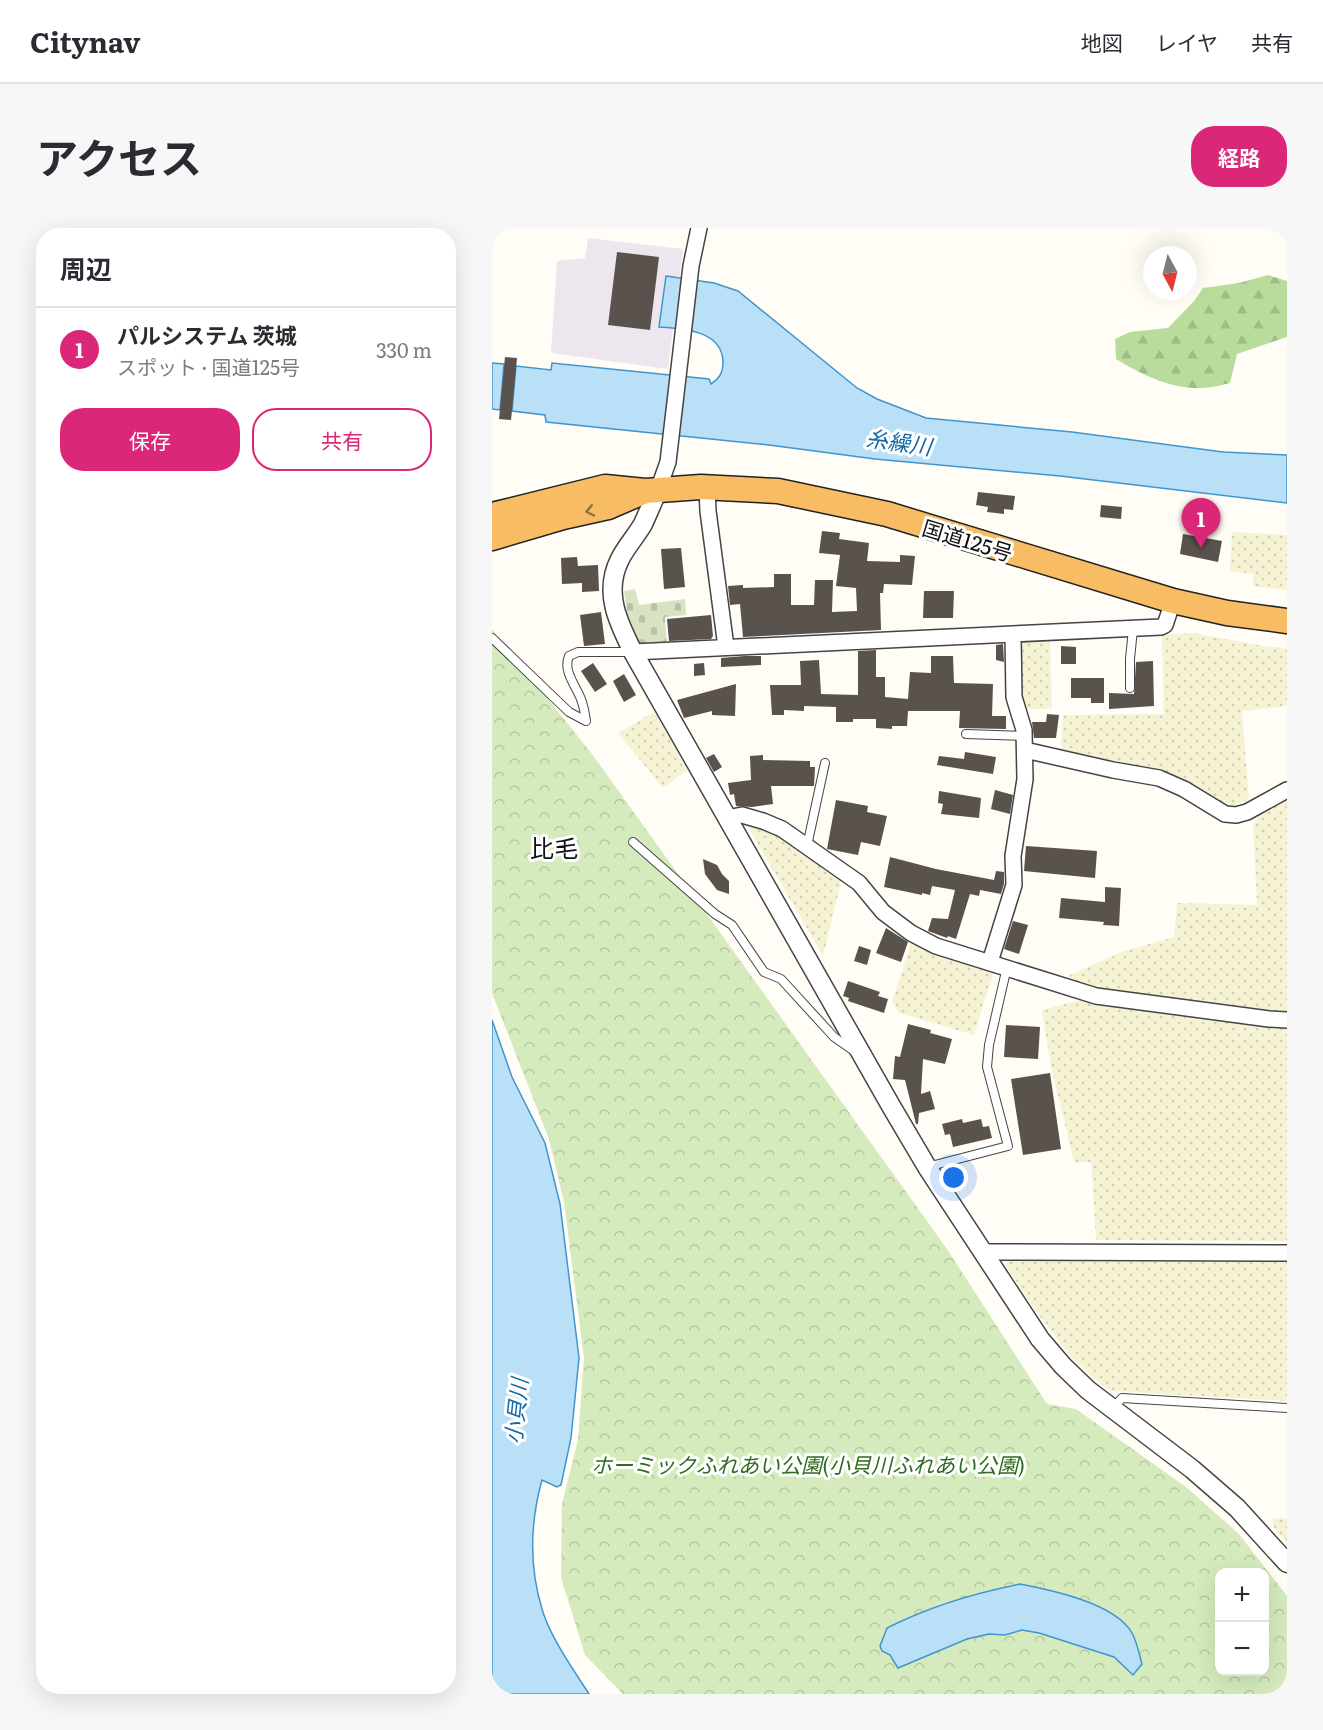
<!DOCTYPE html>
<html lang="ja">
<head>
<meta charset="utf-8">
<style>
  body { margin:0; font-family:Literata,"Noto Sans JP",serif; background:#f7f7f7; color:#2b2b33 }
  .controls { position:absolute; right:18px; bottom:18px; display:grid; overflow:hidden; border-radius:12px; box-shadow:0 6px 24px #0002 }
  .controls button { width:54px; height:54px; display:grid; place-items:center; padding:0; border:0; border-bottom:2px solid #e1e1e2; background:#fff; color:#2b2b33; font:30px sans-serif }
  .compass { position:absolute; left:651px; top:18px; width:54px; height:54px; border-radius:50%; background:#fff; box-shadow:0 6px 24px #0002; rotate:173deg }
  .you { position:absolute; left:462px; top:950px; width:21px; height:21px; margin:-15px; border:4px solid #fff; border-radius:50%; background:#1a73e8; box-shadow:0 0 0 9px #1a73e833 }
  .badge { display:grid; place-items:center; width:39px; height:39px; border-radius:50%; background:#db2777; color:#fff; font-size:20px; font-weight:700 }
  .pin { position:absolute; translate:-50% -50px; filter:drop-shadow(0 2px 3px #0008) }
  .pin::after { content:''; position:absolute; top:32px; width:21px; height:18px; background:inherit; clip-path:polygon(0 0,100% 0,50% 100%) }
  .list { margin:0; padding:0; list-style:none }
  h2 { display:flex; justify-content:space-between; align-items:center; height:78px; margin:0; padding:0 24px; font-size:26px }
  h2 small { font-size:20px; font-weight:400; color:#7c7c81 }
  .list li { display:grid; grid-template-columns:39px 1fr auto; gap:18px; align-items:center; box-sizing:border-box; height:84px; padding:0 24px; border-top:2px solid #e1e1e2 }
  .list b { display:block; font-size:22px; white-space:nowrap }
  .list p { margin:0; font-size:20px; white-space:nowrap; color:#7c7c81 }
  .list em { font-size:20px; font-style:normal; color:#7c7c81 }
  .actions { display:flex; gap:12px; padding:18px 24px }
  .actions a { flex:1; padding:14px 0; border:2px solid #db2777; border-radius:24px; text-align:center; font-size:21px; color:#db2777 }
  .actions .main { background:#db2777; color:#fff }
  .map { position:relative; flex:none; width:795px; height:1466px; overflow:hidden; border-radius:24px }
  header { display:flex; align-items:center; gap:36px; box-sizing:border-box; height:84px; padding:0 30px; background:#fff; border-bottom:2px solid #e1e1e2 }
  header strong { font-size:28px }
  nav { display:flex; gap:33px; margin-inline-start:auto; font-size:21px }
  .intro { display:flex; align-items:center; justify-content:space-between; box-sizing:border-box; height:144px; padding:0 36px }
  h1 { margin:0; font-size:42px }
  .button { padding:15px 27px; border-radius:24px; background:#db2777; color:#fff; font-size:21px; font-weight:700 }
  main { display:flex; gap:36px; padding:0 36px }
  aside { flex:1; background:#fff; border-radius:24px; box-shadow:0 6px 24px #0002 }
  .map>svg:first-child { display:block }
</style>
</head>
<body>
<header>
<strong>Citynav</strong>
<nav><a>地図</a><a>レイヤ</a><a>共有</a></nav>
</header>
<div class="intro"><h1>アクセス</h1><a class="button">経路</a></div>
<main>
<aside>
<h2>周辺<small></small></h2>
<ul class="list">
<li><span class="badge">1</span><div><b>パルシステム 茨城</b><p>スポット · 国道125号</p></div><em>330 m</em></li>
</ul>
<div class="actions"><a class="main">保存</a><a>共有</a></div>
</aside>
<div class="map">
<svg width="795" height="1466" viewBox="0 0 795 1466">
  <defs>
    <pattern id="farmland-dots" width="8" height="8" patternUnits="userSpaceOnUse" patternTransform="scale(1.5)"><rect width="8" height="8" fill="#f6f3d4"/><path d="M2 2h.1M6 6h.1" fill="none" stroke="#d2cfb5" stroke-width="1.8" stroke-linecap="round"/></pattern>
    <pattern id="forest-firs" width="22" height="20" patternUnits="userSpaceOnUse" patternTransform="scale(1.5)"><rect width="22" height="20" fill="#b9dc9c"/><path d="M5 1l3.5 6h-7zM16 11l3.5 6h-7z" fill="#9ebc85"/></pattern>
    <pattern id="cemetery-stones" width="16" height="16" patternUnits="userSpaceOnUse" patternTransform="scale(1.5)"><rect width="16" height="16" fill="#d9e3c4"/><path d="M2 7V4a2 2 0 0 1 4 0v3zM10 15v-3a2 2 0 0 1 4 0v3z" fill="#b9c2a7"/></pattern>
    <pattern id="park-crowns" width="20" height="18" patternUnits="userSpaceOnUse" patternTransform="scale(1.5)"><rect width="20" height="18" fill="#d5ebbd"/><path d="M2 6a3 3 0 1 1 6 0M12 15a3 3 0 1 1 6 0" fill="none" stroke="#b6c8a1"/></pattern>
  </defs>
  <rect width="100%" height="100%" fill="#fffdf5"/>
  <path fill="#eee6ef" d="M96,10L191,21L176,141L59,125L65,33L93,30Z"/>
  <path fill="url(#farmland-dots)" d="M740,304L795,307V362L761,358V346L738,343Z
    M702,405L770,418L795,420V478L750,483L757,571L740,578L728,576L679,545L569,521L571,487L672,486L670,407Z
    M558,412L560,481H535L528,465L527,419L532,413Z
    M162,484L195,542L171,560L126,505Z
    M795,571V786H775L607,763L578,753L576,748L632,723L682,709L685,675L765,677L761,595L765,594L766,587Z
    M255,597L274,603L292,611L350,650L331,728Z
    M420,712L502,743L482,807L407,785L400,774Z
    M589,772L629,780L773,798H795V1013L604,1012L599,934H582L559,839L550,782Z
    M795,1029V1173L618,1163L599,1148L579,1129L538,1075L514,1037L519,1030Z
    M781,1290L795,1291V1315L781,1298Z"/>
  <path fill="url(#forest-firs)" d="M776,47L795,53V109L745,126L738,155C729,157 719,160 710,160C679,161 650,147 624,131L623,111L638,104L676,100L703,72L711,60L747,55Z"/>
  <path fill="url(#cemetery-stones)" d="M143,361L147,377L193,371L194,387L173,389L175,416L152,418L148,416L135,384L132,363Z"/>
  <path fill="url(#park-crowns)" fill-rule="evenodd" d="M0,401L100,526L455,1021L555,1176L584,1181L694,1259L747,1306L795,1368V1466H131L93,1427L69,1349L70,1276L86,1212L92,1130L72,974L57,911L0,765ZM728,1344H772V1444H728Z"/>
  <path fill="#b9e0f7" stroke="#3f96cf" stroke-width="1.5" d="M174,48L222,55L246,63L365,160L385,171L434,190L580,204L731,224L795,227V275L568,248L383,231L277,217L54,194L53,187L20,183L24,138L59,142L60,135L217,151L219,156C227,151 231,145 231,136C232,102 191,101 167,99Z
    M0,135L12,136L8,182L0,181Z
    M0,792L20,849L53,915L68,976L87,1130L79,1210L69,1257L65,1259L50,1252C38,1295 37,1338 50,1381C58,1409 81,1441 97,1466H0Z
    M528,1356C559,1362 623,1375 640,1405C645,1414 647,1426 650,1436L641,1447L622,1429L547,1405L530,1402L513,1407L497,1406L475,1411L406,1440L398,1427L390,1423L388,1418L395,1400C436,1379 483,1365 528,1356Z"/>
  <path fill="#5a524d" d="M125,24L167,29L158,102L116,97Z
    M13,129L25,130L19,192L7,191Z
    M486,264L523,268L521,282L512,281V286L495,284L496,279L484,277Z
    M609,277L630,279L629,291L608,289Z
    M330,303L348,305L347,311L377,315L375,333L408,334V327L423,328L420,357L392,356L391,365H388L389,402L251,409L248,376L238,377L236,358L251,357V360L282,359V346H299V377H322L323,352H341L340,384L365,383L364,360L344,358L348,327L327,325Z
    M691,306L730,313L726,334L688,326Z
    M189,320L193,359L172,361L169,321Z
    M85,329L86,338L106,337L107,363L90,364V355L70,356L69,330Z
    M432,363H462L461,390H431Z
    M109,384L113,416L92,418L88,387Z
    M219,387L221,408L219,411L177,413L175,391Z
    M511,416L512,434L504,432V417Z
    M569,418L584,419V436H569Z
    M384,422V449H393V469L416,471L418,444L439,445V428H461L462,455L501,456L500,488H514V501L467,500L468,483H416L415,498H400V501L384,500V491H361V494H344V479L312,478V483L292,482V487H280L278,457H309L308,433L327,432L329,466L366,467V423Z
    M252,428H269V437L229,439V430Z
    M661,433L662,478L617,481V465L642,466L644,434Z
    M101,435L115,456L103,464L89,443Z
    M212,435L213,447L202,448V436Z
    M132,446L144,467L132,474L121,453Z
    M579,450H612V475H599V470H579Z
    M244,456L243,488L220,487V483L192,490L185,472Z
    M555,486L567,487L564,510H542L540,494H554Z
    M473,524L504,529L501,546L445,537L447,528L472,531Z
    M222,526L230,539L222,544L214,530Z
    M271,527V532L318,533V539H323L322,558H279L281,576L260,579L244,578L242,566L238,567L236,555L259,552L258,528Z
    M503,562L521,567L518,586L499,581Z
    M447,563L489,570L487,590L449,586L451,576L446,575Z
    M344,572L376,578L375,584L395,588L388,618L369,614L366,627L335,621Z
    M534,618L605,623L603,650L532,643Z
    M398,629L444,641L502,652L504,643L512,644V656L509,666L488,662L487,668L478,666L464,711L456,708L455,710L436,703L440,690L456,691L463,662L440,658L438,667L430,665V667L392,659Z
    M211,631L225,637L230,646L237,653V666L225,662L213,646Z
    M613,659L629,660L627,698L611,697L612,694L567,690L569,670L613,674Z
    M521,693L536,697L527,726L512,721Z
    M394,700L416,714L409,734L384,725Z
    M367,718L379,722L375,737L362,733Z
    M356,753L388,764L386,768L396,771L392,785L356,773L357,770L351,768Z
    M416,796L439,802L438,805L460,811L453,836L431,831L429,866L438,863L443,881L427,885L426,896H424L413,852L401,851L403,828L408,829Z
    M514,797L548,799L546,831L512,829Z
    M558,845L569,921L531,927L519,851Z
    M470,891L471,895L489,891L491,899L497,898L500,910L461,919L458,906L453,907L450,896Z"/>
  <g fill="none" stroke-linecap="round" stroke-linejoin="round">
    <g stroke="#444" stroke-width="10">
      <path id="service" d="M0,410L77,484L94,493
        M638,460V431L641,401
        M94,493C93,486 92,480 90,474C86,460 70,444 77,428L86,424H140
        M474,506L532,508
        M141,614L223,686L240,697L272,744L289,751L342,809L362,823
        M315,618L333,535
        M435,939L516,918L495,839L497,817L515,739
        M621,1180L630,1170L795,1180"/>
    </g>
    <g stroke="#444" stroke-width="18">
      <path id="minor" d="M215,260L216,283L234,419
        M166,262L176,234L199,38L207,0
        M141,424L669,399L673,397L681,373
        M533,522L621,542L667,550L692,561L733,586L744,587L755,584L795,562
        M235,590L250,587L271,593L290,601L367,655L391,684L419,705L444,718L604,768L777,791L795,792
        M498,734L522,657L521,628L533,551L532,502L522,469L521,408
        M491,1024L795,1025"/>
    </g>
    <g stroke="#444" stroke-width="21">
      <path id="tertiary" d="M166,262C161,273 156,285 151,296C144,308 134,319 128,331C111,364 126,394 141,424L399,878L435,939L548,1111L571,1138L596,1162L700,1241L745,1280L795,1335"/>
    </g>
    <g stroke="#222" stroke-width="27">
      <path id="trunk" d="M0,287L113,259L153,263L209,259L286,263L395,286L681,373L735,385L795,393
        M0,310L71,289L116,279L151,264"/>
    </g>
    <use href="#service" stroke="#fff" stroke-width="8"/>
    <use href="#minor" stroke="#fff" stroke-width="15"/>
    <use href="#tertiary" stroke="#fff" stroke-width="18"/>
    <use href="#trunk" stroke="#f7bc64" stroke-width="24"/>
  </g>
  <defs><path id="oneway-chevron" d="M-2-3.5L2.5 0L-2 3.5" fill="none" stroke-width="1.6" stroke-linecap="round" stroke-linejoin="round" transform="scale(1.5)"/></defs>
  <use stroke="#906f3f" href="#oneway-chevron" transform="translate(98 283) rotate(168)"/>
  <g text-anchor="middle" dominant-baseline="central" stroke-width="6" stroke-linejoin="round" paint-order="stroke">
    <g font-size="21" fill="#111" stroke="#fff">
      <text transform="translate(476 311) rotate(17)">国道125号</text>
    </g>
    <g font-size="21" font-style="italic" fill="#2f6b1f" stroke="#fff">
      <text x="316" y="1235">ホーミックふれあい公園(小貝川ふれあい公園)</text>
    </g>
    <g font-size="22" font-style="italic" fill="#1768a6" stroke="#fff">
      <text transform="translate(407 213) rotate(8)">糸繰川</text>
      <text transform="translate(23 1183) rotate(-84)">小貝川</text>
    </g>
    <g font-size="24" fill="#111" stroke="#fff">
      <text x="62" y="618">比毛</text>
    </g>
  </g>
</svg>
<div class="controls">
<button>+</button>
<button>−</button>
</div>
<svg class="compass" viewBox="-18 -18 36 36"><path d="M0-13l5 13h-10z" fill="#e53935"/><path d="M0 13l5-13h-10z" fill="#7c7c81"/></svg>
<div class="you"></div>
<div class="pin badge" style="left:709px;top:320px">1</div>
</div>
</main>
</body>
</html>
